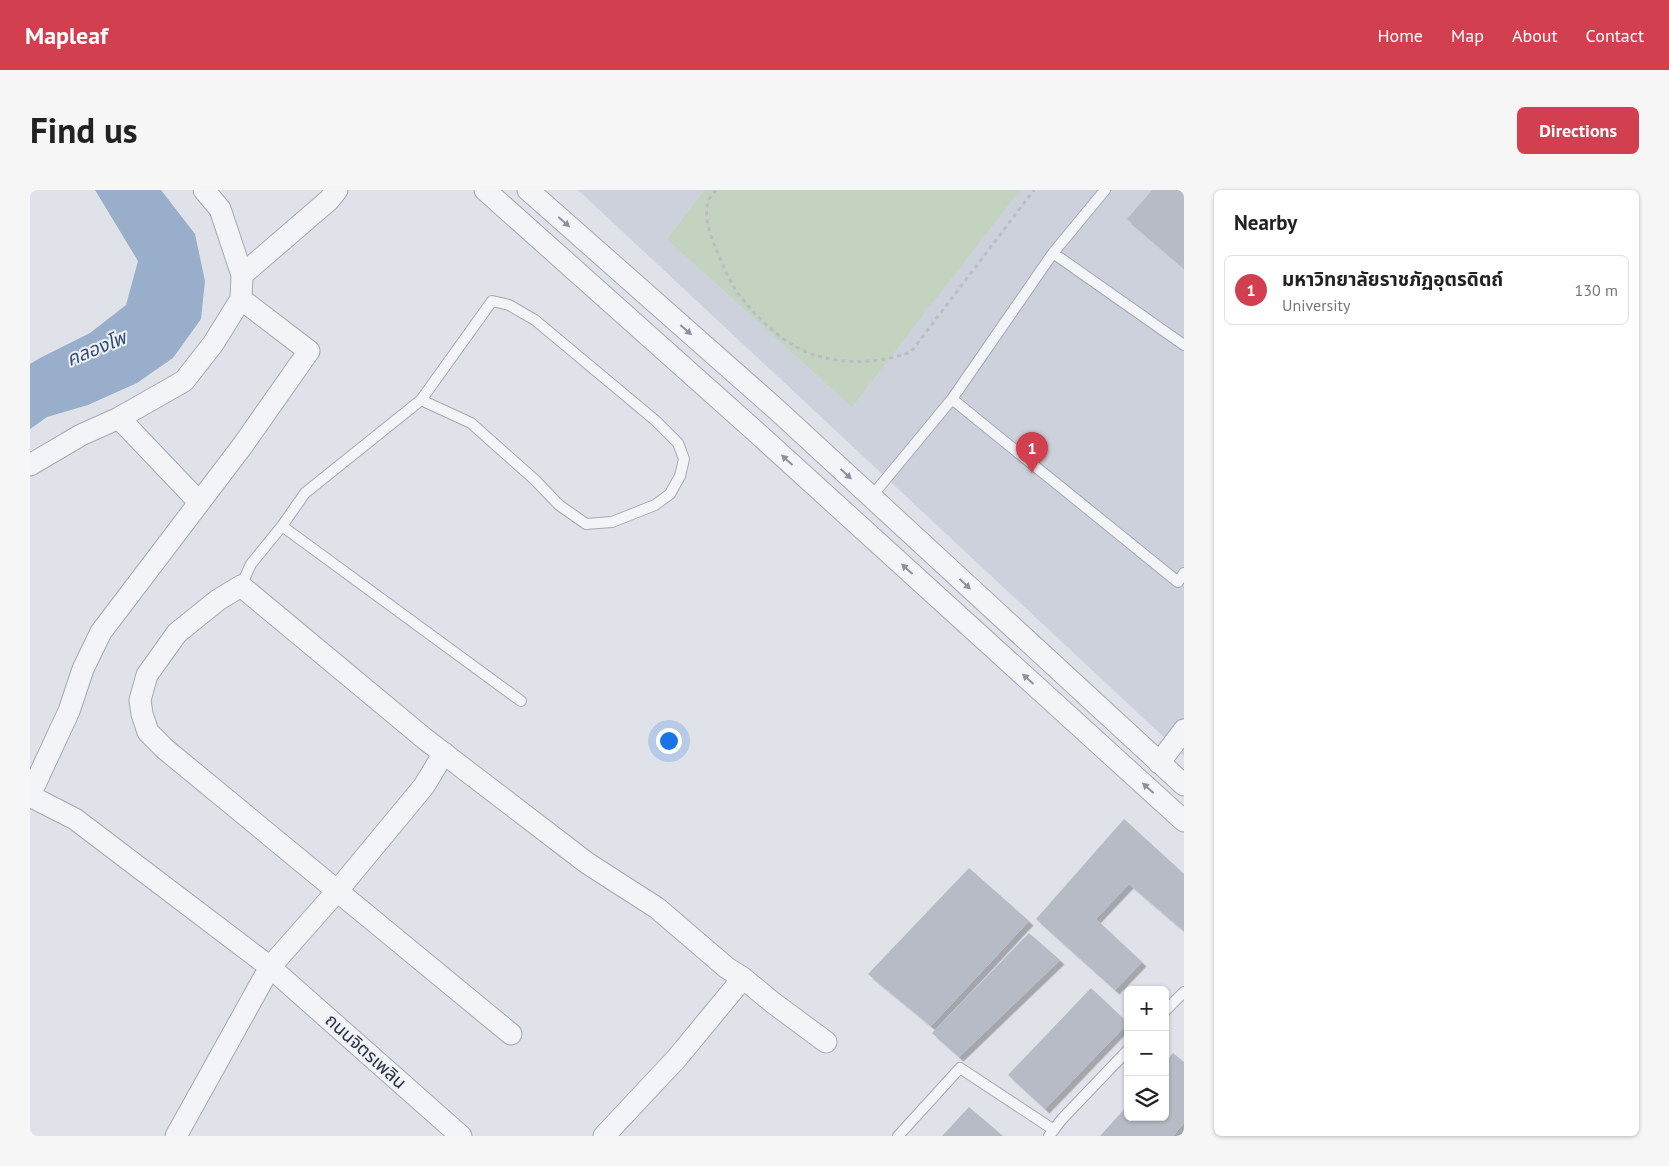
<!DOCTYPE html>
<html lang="en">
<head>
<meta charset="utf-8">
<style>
  body { margin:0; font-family:"PT Sans","Noto Sans Thai",sans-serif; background:#f6f6f6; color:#222 }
  .controls { position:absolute; right:15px; bottom:15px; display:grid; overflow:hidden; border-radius:8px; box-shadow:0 1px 4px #0004 }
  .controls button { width:45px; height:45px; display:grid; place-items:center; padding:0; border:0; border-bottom:1px solid #e0e0e0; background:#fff; color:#222; font:25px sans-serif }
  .you { position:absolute; left:638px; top:550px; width:18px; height:18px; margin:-12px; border:4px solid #fff; border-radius:50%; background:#1a73e8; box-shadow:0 0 0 8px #1a73e833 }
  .badge { display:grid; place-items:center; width:32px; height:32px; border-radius:50%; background:#d2404f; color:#fff; font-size:16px; font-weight:700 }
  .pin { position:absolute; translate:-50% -41px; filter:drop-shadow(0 1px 2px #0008) }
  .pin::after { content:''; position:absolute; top:26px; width:18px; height:15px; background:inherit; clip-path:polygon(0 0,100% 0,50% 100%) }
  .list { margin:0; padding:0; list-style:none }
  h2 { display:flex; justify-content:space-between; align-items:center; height:65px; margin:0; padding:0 20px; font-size:21px }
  h2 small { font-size:16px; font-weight:400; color:#767676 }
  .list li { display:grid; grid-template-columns:32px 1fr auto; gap:15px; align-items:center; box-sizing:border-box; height:70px; margin:0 10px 10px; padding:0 10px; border:1px solid #e0e0e0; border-radius:8px }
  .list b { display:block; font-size:19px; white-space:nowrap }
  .list p { margin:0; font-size:16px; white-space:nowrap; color:#767676 }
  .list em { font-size:16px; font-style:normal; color:#767676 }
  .icon { flex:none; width:28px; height:28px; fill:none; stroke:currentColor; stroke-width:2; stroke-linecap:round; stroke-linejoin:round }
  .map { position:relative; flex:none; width:1154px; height:946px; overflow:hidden; border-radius:8px }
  header { display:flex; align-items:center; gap:30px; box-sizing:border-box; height:70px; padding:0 25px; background:#d2404f; color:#fff }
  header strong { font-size:24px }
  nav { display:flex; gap:28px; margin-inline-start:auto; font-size:18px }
  .intro { display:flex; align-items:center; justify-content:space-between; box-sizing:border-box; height:120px; padding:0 30px }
  h1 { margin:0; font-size:35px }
  .button { padding:12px 22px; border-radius:8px; background:#d2404f; color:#fff; font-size:18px; font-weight:700 }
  main { display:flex; gap:30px; padding:0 30px }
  aside { flex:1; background:#fff; border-radius:8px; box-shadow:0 1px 4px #0004 }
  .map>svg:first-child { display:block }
</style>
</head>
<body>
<header>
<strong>Mapleaf</strong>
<nav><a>Home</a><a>Map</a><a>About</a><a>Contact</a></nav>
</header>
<div class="intro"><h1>Find us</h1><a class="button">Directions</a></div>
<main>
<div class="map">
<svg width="1154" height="946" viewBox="0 0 1154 946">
  <defs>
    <filter id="shadow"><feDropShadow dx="4.5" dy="4.5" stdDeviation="0" flood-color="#0004"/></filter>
  </defs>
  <rect width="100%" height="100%" fill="#dfe2e9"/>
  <path fill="#cdd1db" d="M548,0H1154V566Z"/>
  <path fill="#c4d3c0" d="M675,0H990L822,217L637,49Z"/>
  <path fill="#99aeca" d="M65,0H131L165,44L175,91L171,129L143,168L107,193L58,215L17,227L0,239V174L10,168L60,143L96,115L108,71Z"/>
  <path fill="#b6bbc6" filter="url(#shadow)" d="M1122,0H1154V78L1097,29Z
    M1094,629L1154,684V741L1099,694L1066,729L1112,772L1085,800L1006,729Z
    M939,678L999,731L901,836L838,784Z
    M999,743L1030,770L929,867L902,843Z
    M1061,798L1098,833L1015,919L978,885Z
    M1143,863L1154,872V933L1143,946H1070L1098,915V927H1135V872Z
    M939,917L973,946H912Z"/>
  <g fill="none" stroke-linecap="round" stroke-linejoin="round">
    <g stroke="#a4a9b3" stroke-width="12">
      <path id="lane" d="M1023,63L1154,155
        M922,209L1148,392L1154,383
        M841,307L922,209L1023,63L1075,0
        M252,336L491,511
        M211,396L221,374L252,336L275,303L391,210L462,111L479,115L505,130L626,231L648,253L654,269L650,286L640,304L625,315L582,332L556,334L529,315L505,290L441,233L391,210
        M1135,821L1154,802
        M868,946L930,878L1024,940
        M1019,946L1032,929L1098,860"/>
    </g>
    <g stroke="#a4a9b3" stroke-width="23">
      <path id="street" d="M455,0L725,241L1154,631
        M498,0L746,219L1154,595
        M212,85L299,10L307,0
        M89,228L169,312
        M0,275L51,245L89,228L154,191L183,154L211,109L212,85L190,19L174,0
        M1129,573L1154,540
        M0,605L39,521L53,479L71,442L213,255L279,161L211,109
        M0,606L45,629L240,777L431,946
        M481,844L135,559L118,542L112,524L110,510L117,485L147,443L188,410L211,396L395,549L557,673L627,718L697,778L713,788L742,812L796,852
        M146,946L240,777L308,700L394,596L414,563
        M574,946L647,868L713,788"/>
    </g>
    <path stroke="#b9bdc4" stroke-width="3" stroke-dasharray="4 4" stroke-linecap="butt" d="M686,0C683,4 679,8 678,12C673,29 682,49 688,64C694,77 699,90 707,102C725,126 751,152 779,163C811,175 849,174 881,162L1004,0"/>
    <use href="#lane" stroke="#f2f4f7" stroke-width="10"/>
    <use href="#street" stroke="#f2f4f7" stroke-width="21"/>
  </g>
  <defs><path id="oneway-solid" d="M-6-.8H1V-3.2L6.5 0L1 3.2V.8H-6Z" transform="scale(1.25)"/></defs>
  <g fill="#8c929c">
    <use href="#oneway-solid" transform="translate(534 32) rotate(41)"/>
    <use href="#oneway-solid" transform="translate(656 140) rotate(41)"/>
    <use href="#oneway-solid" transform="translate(757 270) rotate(-138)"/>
    <use href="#oneway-solid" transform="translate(816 284) rotate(43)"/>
    <use href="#oneway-solid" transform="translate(877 379) rotate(-138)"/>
    <use href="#oneway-solid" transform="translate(935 394) rotate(43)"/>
    <use href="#oneway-solid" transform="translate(998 489) rotate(-138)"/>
    <use href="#oneway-solid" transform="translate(1118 598) rotate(-138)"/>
  </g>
  <g text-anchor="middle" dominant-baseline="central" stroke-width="4" stroke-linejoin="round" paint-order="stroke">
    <g font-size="18" fill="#272f41" stroke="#eff2f6">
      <text transform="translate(336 861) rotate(42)">ถนนจิตรเพลิน</text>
    </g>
    <g font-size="19" font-style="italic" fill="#304c76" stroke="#eff2f6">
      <text transform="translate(66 158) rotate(-22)">คลองโพ</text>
    </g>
  </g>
</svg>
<div class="controls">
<button>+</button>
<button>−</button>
<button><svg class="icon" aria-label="layers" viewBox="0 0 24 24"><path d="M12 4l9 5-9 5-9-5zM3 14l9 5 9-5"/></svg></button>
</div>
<div class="you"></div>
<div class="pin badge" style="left:1002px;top:283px">1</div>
</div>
<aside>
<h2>Nearby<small></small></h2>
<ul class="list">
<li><span class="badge">1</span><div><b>มหาวิทยาลัยราชภัฏอุตรดิตถ์</b><p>University</p></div><em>130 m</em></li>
</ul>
</aside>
</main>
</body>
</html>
